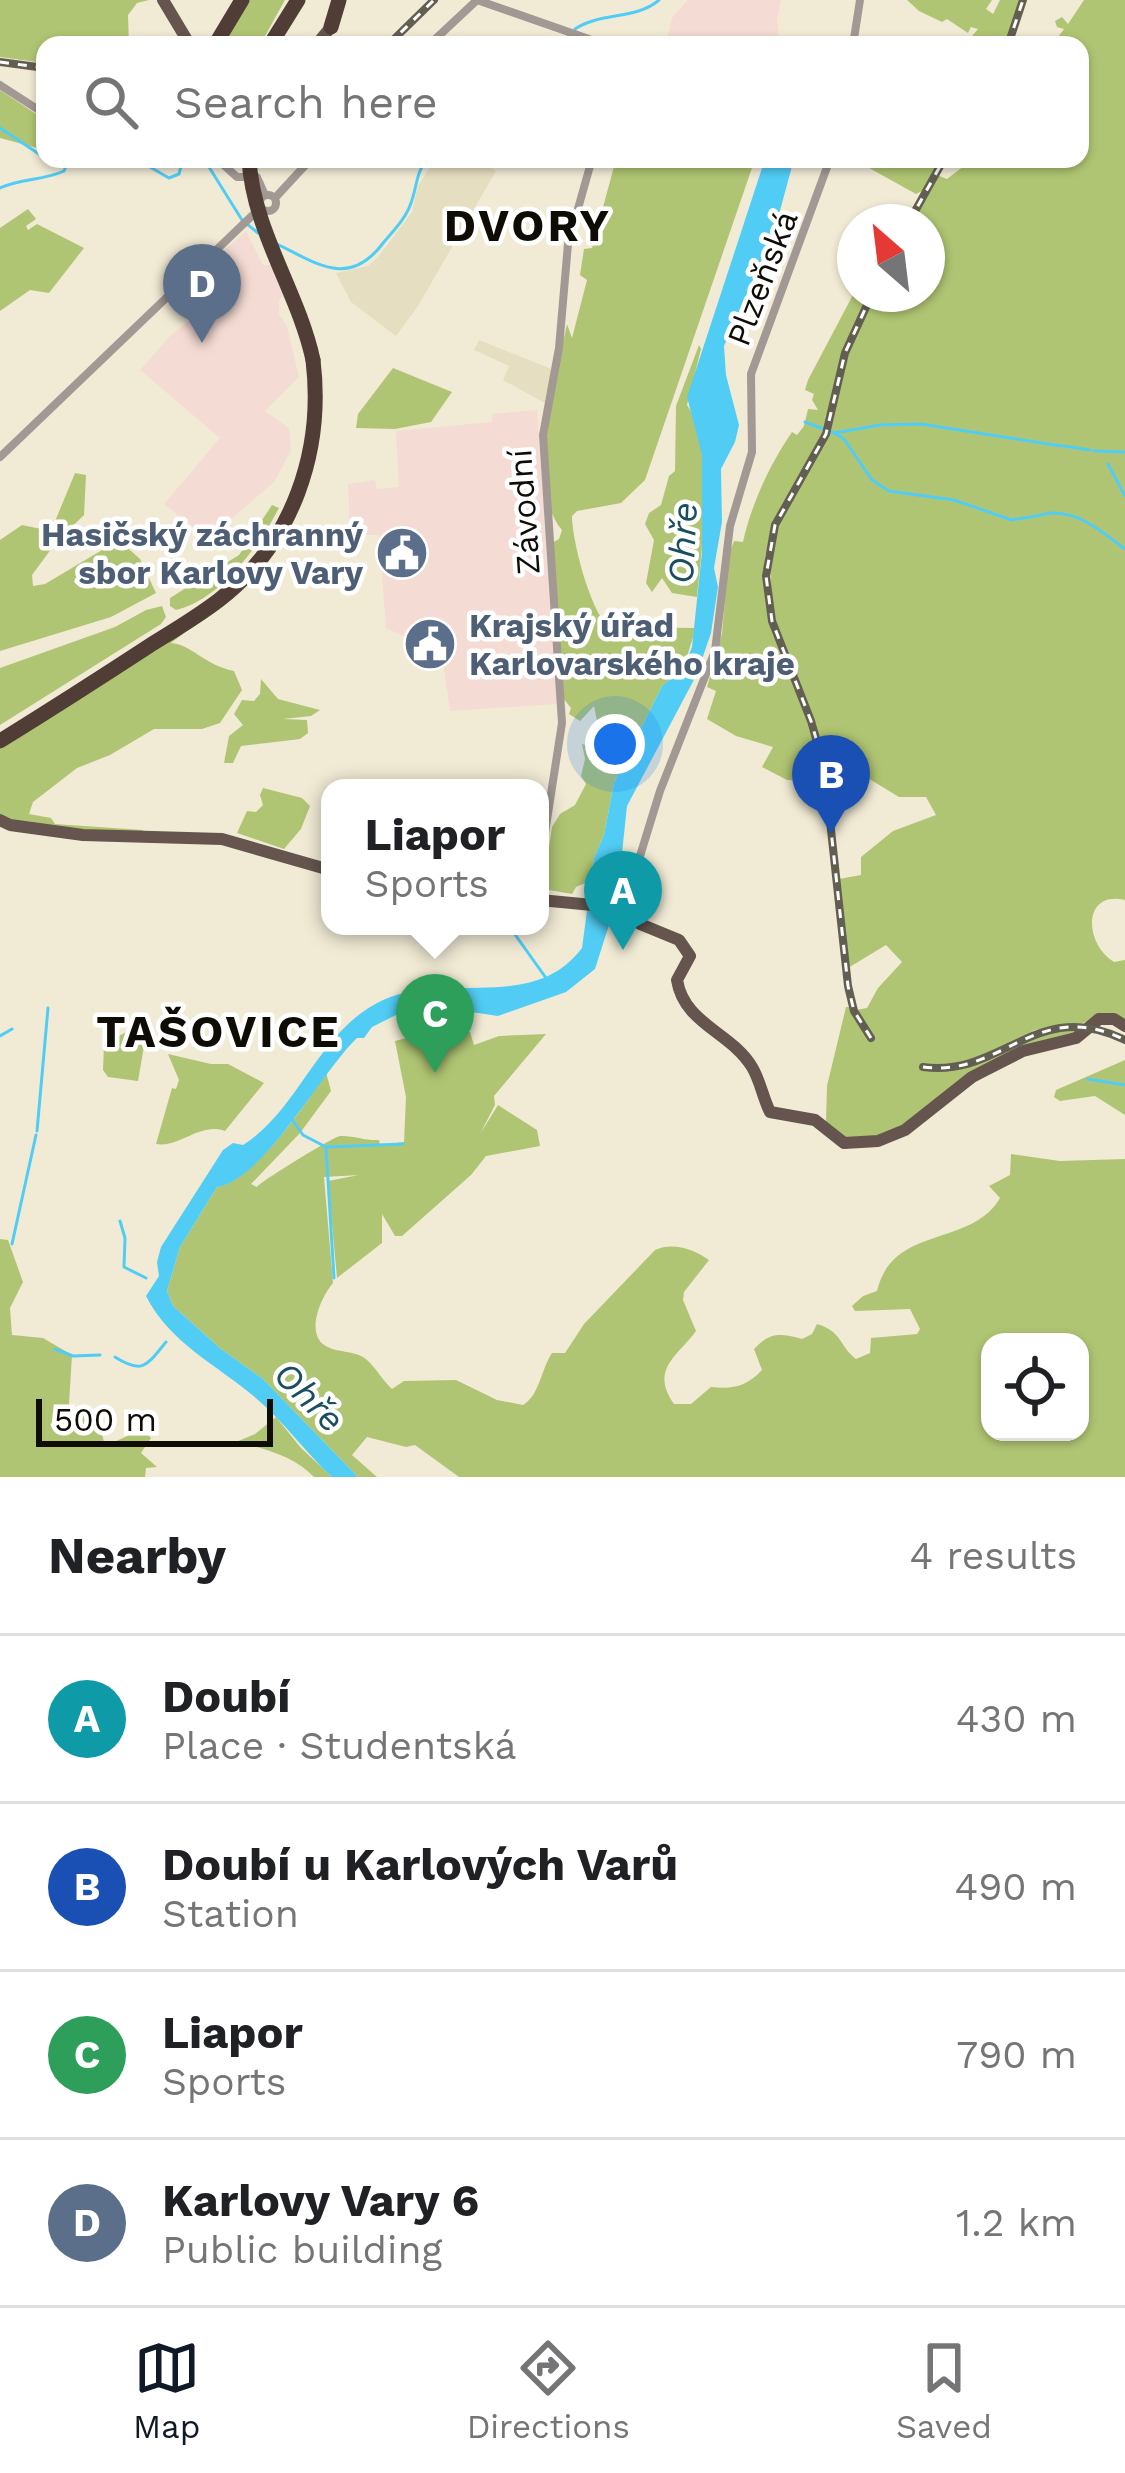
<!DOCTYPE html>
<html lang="en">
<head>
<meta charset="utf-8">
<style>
  body { margin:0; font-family:"Work Sans",sans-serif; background:#f2f2f2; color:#202124 }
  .controls { position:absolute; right:36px; bottom:36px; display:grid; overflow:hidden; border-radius:24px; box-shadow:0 3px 9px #0004 }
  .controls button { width:108px; height:108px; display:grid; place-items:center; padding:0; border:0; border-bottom:3px solid #e0e0e0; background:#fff; color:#202124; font:60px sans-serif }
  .compass { position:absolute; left:837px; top:204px; width:108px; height:108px; border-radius:50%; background:#fff; box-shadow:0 3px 9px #0004; rotate:332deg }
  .scale { position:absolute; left:36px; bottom:30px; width:237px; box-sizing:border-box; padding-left:12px; border:6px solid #0e0c05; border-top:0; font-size:33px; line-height:42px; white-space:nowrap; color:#0e0c05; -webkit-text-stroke:9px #fff; paint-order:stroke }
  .you { position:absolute; left:615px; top:744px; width:42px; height:42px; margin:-30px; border:9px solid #fff; border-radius:50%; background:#1a73e8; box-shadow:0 0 0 18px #1a73e833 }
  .badge { display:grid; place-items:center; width:78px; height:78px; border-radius:50%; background:#111827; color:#fff; font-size:39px; font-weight:700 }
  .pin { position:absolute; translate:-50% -99px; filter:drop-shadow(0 3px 6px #0008) }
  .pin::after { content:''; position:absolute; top:63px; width:42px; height:36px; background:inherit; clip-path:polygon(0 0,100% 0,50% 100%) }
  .popup { position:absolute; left:321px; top:779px; width:228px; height:156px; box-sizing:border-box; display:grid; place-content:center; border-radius:24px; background:#fff; filter:drop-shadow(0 3px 9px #0005); font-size:39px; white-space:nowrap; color:#757577 }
  .popup b { font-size:45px; color:#202124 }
  .popup::after { content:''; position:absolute; left:50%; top:100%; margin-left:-24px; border:24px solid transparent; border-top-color:#fff }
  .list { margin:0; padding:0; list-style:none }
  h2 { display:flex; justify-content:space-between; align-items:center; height:156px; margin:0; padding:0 48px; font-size:51px }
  h2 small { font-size:39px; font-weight:400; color:#757577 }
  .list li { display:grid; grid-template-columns:78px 1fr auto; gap:36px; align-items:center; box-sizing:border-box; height:168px; padding:0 48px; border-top:3px solid #e0e0e0 }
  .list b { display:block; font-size:45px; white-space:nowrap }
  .list p { margin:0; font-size:39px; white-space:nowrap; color:#757577 }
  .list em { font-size:39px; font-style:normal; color:#757577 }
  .icon { flex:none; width:66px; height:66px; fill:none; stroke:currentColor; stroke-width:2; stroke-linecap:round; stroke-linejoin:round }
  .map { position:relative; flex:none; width:1125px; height:1477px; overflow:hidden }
  .search { position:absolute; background:#fff; box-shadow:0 3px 9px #0004; left:36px; right:36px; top:36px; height:132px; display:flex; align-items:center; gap:30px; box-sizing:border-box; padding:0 42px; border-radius:24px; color:#757577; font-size:45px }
  .sheet { height:828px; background:#fff }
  nav { display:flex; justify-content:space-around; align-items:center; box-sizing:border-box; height:168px; border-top:3px solid #e0e0e0; background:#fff; font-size:33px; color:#757577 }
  nav a { display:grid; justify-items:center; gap:6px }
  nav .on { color:#111827 }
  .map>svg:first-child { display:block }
</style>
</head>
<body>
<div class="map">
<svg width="1125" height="1477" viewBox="0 0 1125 1477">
  <rect width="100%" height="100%" fill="#f1ebd5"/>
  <path fill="#f4dbd3" d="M688,0H781L777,20L780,45H666L672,18Z
    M246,231L263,265H272L279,281L283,296L279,300V314L287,326L299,377L265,411L289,428L291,450L275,481L231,519L202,534L164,504L220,438L140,370L169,337L201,311L202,298L188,283Z
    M537,410L558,704L450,711L442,654L386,628L379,535H361L350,529L348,484L375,480L377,489L399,487L396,431L492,422V414Z"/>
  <path fill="#e6dec1" d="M435,159H476L496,171L418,306L396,336L351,302L336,273L368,266L378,257L412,212L418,186Z
    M869,294H875L857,328L841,377L829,435L777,526L769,584L779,636L813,720L826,765L850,986L856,1010L873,1036L869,1039L852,1012L845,986L819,754L774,637L764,585L773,524L824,433L839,362Z
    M479,340L554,370L545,403L503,380L509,366L474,350Z"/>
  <path fill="#b0c573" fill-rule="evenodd" d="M0,0H149L137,3L128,15L129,45H45V63L0,57Z
    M245,0H285L260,45H217Z
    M907,0H992L986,9L993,14L1000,0H1020L1005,45H976L978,40L972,36L978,29L971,27L968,33L947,19L942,22L919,11Z
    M1084,0H1125V900C1082,890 1084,944 1114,962L1125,960V1022L1098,1016L1081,1024L1035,1030L963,1064L924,1065L923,1069C982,1078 1022,1028 1080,1029L1073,1036L1037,1044L892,1134L851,1142L826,1122L827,1086L846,1007H850L870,1038L873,1035L856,1010L867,1008L878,988L902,962L886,945L848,968L839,879L861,875V857L893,831L936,815L926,797H899L833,757L826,764L772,613L770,556L777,526L790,498L829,435L847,354L875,294H927V222H912L937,175L947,179L973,159H1080V45H1052L1064,29L1057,27L1055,21L1062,17L1068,24Z
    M0,90L45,120V142L37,148L0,138Z
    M616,159H755L645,480L621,503L577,511L572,516C572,541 590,609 608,627L696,628L683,669L662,686L614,783L604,835L594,858L589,898L585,883L576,887L572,894L543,889L552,827L560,814L575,805L586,784L581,776L585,759L582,744L602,749L604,773L620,742L599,731L594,706L580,721L569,714L571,708L563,698L552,543L559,539L562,530C526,491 557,373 567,324L572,338L587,280L580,275L584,249L592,248Z
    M853,159H941L924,190L916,194Z
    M28,209L36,219L26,226L28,230L37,224L84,248L49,293L30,290L0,311V228Z
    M855,291L869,294L842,353L824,433L781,506L765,556L764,585L769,622L816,743L822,781L787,780L762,767L773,747L736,736L707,719L716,691L707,687L722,633L729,554L734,541L743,542C751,505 770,464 792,432L797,435L804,426L808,409L818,410L812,400L814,394L805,390L808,380Z
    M699,345L701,349L687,405C715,444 702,550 697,597L672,593L662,578L652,592L646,583L654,540L645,524L649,513L661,505L669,476L675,471L676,406Z
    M393,368L452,392L431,422L395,429L356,428L358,414Z
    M75,473L86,475L84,515L57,541L32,575L33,586L45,584L119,540L140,559L156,593L111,617L0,651V540L22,525L51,531Z
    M272,505L279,508C259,547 218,601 176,610L170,606V598L239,555Z
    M162,606L166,617L161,624L0,725V668L115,627L146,610Z
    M181,631L183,634L171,643C191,644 204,665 234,671L242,690L220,723L202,729H154L110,755L77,768L33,802L29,814L51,818L55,824L143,830L142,833L76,832L31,824L30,821L24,825L0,816V748Z
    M261,679L278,699L320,710L311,716L283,719L307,720L308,733L300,739L241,746L233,763H224L229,736L243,725L234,714L242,700L254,701L260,694Z
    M263,788L302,798L310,806L301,829L284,849L237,833L247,811L256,812L263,805L260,795Z
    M143,1023L147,1029L138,1081L108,1077L103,1070L104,1044Z
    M443,1028L470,1032L474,1045L499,1036L546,1034L494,1096L495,1105L480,1134L498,1105L537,1130L540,1146L486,1156L471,1175L402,1236H395L382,1214V1243L337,1278L328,1181L359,1175L324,1177L333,1283C322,1296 306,1330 323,1344C335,1354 355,1349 367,1360C377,1369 383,1381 392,1389L404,1381L456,1380L497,1400L523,1405C540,1395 541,1369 552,1353H565L584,1324L655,1250C673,1242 693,1249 709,1260L684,1292L683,1300L696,1331C679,1355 649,1369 674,1404H691L711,1387C733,1389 746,1387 762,1370L754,1349C770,1332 780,1333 802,1339L812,1334L817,1324C843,1332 839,1346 856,1359L870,1353L871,1338L917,1334L920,1329L910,1309L855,1311L852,1306L863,1296L877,1291C893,1224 971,1248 1000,1198L989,1186L1010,1175L1011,1154L1060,1161L1125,1159V1477H459L415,1445L406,1447L367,1437L352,1455L377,1477H358L263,1379L221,1349L173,1306L167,1291L180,1247L217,1187C253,1181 307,1104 326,1072L331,1091L300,1133L251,1184L257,1187C260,1182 333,1137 340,1136C352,1135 366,1141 379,1140L380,1145L404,1142L406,1097L395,1041ZM990,1342H1080V1432H990Z
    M168,1054L211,1064H228L264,1083L225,1131C200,1122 180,1148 156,1144L172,1088L176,1089L179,1080Z
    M1125,1060V1115L1095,1096L1060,1101L1054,1097L1056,1090Z
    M0,1239L8,1240L23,1282L10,1308L12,1335L43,1338L72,1355L69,1404L101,1430L105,1446L143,1429L151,1438L141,1453L157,1467L146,1468L145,1477H0Z
    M276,1417L301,1448L332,1477H314C294,1456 263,1448 236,1442L255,1434Z"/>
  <path fill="#51cdf5" d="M765,159H794L775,229L724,346L726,375L739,425L735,442L721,469L722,522L714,568L718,587L711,633L697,674L627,806L617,900L595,969L566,992L498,1016L431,1006L406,1010L372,1027L364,1038H357C321,1072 264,1180 217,1187L180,1247L167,1291L173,1306L221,1349L263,1379L358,1477H332C309,1456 291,1431 268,1409C227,1369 172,1348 146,1296L159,1276L157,1262L161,1247L223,1150L233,1143L243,1145C301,1108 318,1030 383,1000C448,971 533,1013 582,948L594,858L604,835L614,783L662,686L683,669L692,647L702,552V455L687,397Z"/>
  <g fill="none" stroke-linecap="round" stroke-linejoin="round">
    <path stroke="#51cdf5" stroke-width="3" d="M575,29C600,12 636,20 659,0
      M556,45L569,36
      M0,128L45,158
      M51,159L67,161
      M94,159H111
      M116,159H129
      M147,159L150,167L169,178L179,174L183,159
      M195,159H199
      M204,159L242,220L258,233
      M0,188C22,178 42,181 64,171L69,159
      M277,244C319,265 350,288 384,242C394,230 406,218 411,203C417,187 416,172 427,159
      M805,422L834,433L880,425L921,424L1061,446
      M836,434L844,439L872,480L889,491L954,500L1012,520L1042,515
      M1064,446L1090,450
      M1094,451L1125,452
      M1108,464L1125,496
      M1044,514C1075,508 1101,531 1125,549
      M509,926L546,978
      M0,1036L12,1029
      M1088,1079L1125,1085
      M291,1118L303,1135L326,1147L334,1278
      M37,1131L48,1008
      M327,1147L403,1144
      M120,1221L125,1238L124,1267L146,1278
      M12,1244L36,1135
      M55,1349L73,1356L100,1355
      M115,1357C143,1375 147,1365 166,1342"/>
    <path stroke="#a29894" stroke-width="8" d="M429,45L477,0L606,45
      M853,45L860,0
      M0,85L45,114
      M217,159L237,177H257L265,195
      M260 203a8 8 0 1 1 16 0a8 8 0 1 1-16 0Z
      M275,198L311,159
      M0,457L256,212
      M540,865L562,723L543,435L559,348L568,244L592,159
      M624,908L660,791L715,651L730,526L752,452L751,374L830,159"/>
    <path stroke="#65554e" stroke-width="12" d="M163,0L190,45
      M316,45L331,27
      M0,820L10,825L83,835L222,839L330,870
      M540,900L624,908L640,924L679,940L690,956L677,980C684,1024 731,1032 752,1067C760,1080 763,1098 770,1112L815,1120L844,1143L878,1141L905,1130L972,1077L1023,1051L1076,1038L1099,1019H1114L1125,1026"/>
    <path stroke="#503d35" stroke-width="15" d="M331,27L339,0
      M215,45L242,0
      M270,45L298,0
      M0,741C50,710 100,678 149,646C173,631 197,617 219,600C293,543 324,451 313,360"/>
    <g stroke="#625f52" stroke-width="8">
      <path id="rail" d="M388,45L434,0
        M1008,45L1023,0
        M0,62L45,68
        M909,222L944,159
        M871,1038L854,1011L848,986L824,766L811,721L772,621L766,576L775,525L826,434L845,353L872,294
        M923,1067C1003,1078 1036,996 1125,1040"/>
    </g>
    <use href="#rail" stroke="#fff" stroke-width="3" stroke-dasharray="9" stroke-linecap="butt"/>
    <path stroke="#503d35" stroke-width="15" d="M249,159C253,231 298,291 313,360"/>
  </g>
  <defs>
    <g id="civic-disc" transform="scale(2.7)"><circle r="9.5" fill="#5c6f8a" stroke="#fff"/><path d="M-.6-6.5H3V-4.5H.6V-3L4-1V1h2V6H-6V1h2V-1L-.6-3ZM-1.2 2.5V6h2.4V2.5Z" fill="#fff"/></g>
  </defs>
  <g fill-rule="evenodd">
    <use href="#civic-disc" x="402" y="553"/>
    <use href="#civic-disc" x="430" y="644"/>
  </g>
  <g text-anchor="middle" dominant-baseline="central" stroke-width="9" stroke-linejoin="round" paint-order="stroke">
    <g font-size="33" fill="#0e0c05" stroke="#fff">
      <text transform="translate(762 278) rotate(-69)">Plzeňská</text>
      <text transform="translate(524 512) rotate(-94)">Závodní</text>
    </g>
    <g font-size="33" font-weight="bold" fill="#4e5e75" stroke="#fff" text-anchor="end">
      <text x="363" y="534">Hasičský záchranný<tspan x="363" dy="38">sbor Karlovy Vary</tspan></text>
      <text x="469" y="625" text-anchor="start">Krajský úřad<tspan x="469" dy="38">Karlovarského kraje</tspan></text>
    </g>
    <g font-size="36" font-style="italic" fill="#1a4f5f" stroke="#fff">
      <text transform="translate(683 543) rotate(-87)">Ohře</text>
      <text transform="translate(309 1397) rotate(45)">Ohře</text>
    </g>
    <g font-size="45" font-weight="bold" letter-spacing="3" fill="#0e0c05" stroke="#fff">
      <text x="528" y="225">DVORY</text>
      <text x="219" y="1031">TAŠOVICE</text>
    </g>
  </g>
</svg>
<div class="controls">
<button><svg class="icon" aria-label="locate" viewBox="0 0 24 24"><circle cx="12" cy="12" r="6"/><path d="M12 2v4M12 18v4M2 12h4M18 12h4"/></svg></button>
</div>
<svg class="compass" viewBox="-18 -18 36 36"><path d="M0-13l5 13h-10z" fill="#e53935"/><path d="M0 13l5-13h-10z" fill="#757577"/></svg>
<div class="scale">500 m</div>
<div class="you"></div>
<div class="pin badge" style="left:623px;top:950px;background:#0f9aa8">A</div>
<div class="pin badge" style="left:831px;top:834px;background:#1a4fb4">B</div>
<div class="pin badge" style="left:435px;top:1073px;background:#2e9e5b">C</div>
<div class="popup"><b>Liapor</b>Sports</div>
<div class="pin badge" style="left:202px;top:343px;background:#5c6f8a">D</div>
<div class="search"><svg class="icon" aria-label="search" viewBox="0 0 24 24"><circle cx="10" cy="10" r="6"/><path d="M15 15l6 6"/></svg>Search here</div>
</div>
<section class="sheet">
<h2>Nearby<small>4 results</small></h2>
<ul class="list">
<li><span class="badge" style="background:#0f9aa8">A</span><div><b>Doubí</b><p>Place · Studentská</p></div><em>430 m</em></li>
<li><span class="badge" style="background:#1a4fb4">B</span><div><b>Doubí u Karlových Varů</b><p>Station</p></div><em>490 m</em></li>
<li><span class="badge" style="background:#2e9e5b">C</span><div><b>Liapor</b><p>Sports</p></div><em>790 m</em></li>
<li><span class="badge" style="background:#5c6f8a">D</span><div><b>Karlovy Vary 6</b><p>Public building</p></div><em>1.2 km</em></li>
</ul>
</section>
<nav>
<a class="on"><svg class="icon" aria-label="map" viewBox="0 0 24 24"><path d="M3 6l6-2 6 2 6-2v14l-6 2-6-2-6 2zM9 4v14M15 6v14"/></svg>Map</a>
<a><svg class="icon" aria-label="directions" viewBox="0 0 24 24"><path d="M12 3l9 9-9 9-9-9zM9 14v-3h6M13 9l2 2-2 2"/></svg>Directions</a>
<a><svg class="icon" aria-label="saved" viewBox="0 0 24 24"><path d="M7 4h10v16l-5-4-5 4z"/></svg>Saved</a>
</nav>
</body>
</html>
